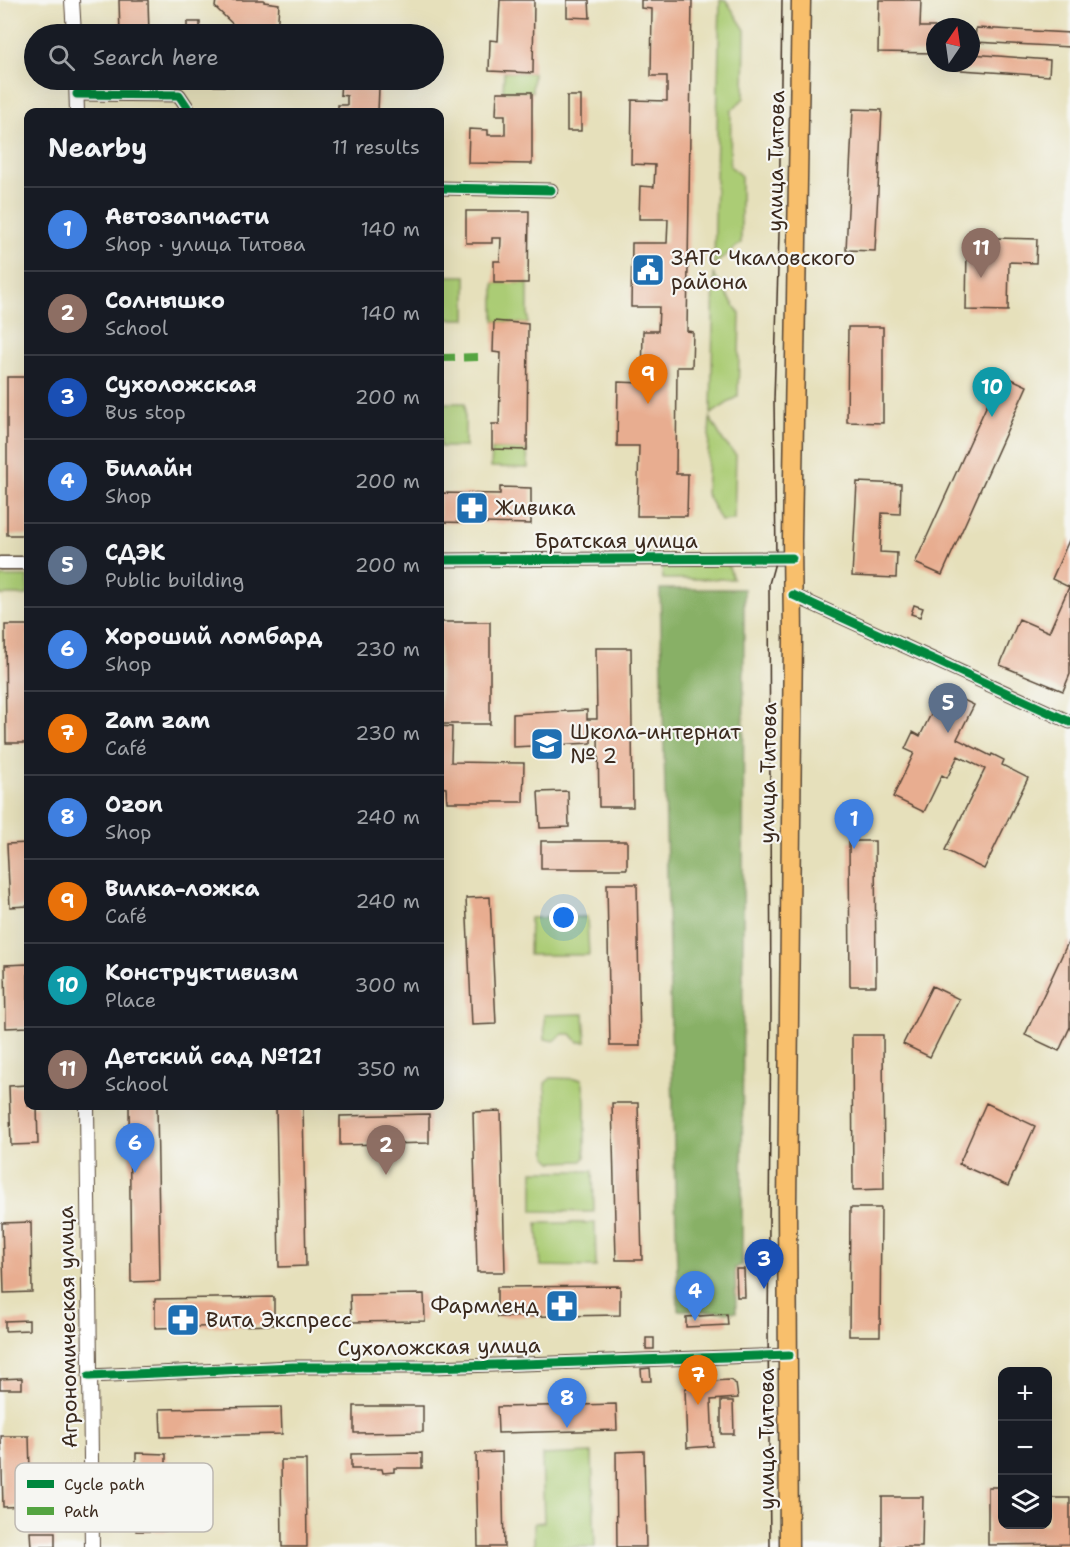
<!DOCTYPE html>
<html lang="en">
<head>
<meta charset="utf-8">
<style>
  body { margin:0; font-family:"Shantell Sans",sans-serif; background:#242831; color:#f1f3f6 }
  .controls { position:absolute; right:18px; bottom:18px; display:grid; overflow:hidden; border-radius:12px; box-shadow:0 6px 24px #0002 }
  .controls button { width:54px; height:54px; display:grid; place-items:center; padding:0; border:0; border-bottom:2px solid #363941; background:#171b24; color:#f1f3f6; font:30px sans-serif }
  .compass { position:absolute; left:926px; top:18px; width:54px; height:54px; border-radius:50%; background:#171b24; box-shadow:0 6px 24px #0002; rotate:13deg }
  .you { position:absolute; left:564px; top:918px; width:21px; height:21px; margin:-15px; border:4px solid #fff; border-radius:50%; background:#1a73e8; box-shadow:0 0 0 9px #1a73e833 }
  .badge { display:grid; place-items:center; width:39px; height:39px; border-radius:50%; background:#1f6fb2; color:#fff; font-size:20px; font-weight:700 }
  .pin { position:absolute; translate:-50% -50px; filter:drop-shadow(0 2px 3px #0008) }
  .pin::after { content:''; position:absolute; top:32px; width:21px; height:18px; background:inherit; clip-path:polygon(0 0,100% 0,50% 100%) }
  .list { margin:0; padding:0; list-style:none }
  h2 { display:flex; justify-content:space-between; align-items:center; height:78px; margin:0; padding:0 24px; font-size:26px }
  h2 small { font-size:20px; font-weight:400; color:#9ea1a6 }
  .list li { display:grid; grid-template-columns:39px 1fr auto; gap:18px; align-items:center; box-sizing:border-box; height:84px; padding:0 24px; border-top:2px solid #363941 }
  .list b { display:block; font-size:22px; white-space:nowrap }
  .list p { margin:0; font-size:20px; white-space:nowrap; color:#9ea1a6 }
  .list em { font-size:20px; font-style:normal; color:#9ea1a6 }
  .icon { flex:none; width:33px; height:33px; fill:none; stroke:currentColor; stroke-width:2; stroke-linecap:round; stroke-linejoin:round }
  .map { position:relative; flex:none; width:1070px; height:1547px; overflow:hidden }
  .search { position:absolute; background:#171b24; box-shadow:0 6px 24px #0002; left:24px; top:24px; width:420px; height:66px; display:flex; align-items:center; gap:15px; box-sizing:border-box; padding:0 21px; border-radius:33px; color:#9ea1a6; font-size:22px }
  .panel { position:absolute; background:#171b24; box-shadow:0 6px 24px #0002; left:24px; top:108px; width:420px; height:1002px; border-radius:12px }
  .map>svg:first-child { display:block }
</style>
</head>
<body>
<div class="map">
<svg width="1070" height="1547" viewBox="0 0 1070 1547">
  <rect width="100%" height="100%" fill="#f6f6f2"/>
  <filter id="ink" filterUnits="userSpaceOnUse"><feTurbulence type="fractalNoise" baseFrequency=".0167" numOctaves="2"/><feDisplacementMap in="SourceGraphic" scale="12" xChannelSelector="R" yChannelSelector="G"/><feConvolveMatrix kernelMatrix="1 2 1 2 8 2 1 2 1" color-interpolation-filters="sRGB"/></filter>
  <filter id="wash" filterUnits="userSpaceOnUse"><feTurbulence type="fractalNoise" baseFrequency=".008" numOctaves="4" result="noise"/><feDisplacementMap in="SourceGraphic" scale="24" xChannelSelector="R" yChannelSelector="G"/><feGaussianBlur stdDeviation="1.35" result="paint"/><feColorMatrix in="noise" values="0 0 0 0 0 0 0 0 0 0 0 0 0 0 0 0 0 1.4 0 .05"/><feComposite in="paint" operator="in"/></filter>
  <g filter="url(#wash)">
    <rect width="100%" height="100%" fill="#e6e0bb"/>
    <path fill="#abcc74" stroke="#737b49" stroke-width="1.5" d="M720,0H726L745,30L744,98L731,111L730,166L741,176V243L714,265Z
      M504,72L533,73L532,92H503Z
      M714,275L740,314L738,396L711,414Z
      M444,276H466V319H443Z
      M494,283H528V324L494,321Z
      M440,403H465V447H440Z
      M710,418L724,442L736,455L734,520L721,521L706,493Z
      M492,449L527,450L528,468L491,467Z
      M668,563L728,564L733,579H663L662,569Z
      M0,577H28V595H0Z
      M587,917L589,955H529L530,918Z
      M584,1014L586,1042H578L571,1034H563L554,1041L545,1039L544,1015Z
      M551,1078L582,1079L585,1100V1157L582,1161L552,1162L547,1157L545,1083Z
      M533,1171H593L594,1212L533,1211Z
      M537,1223H595L596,1267L541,1266Z
      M592,1453L595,1547H534V1523L544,1522L542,1455Z"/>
    <path fill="#88b066" stroke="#626d42" stroke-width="1.5" d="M660,589H744L742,1265L735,1268L736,1312L678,1310Z"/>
    <g id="blocks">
      <path fill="#e8ad90" d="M119,0H148L149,34H120Z
        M216,0H264V2L279,4L277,34H243L215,7Z
        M500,0H534L533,73L489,71L490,40L498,41Z
        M567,0H589L590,18L567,17Z
        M641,0H692L687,331L693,332L692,367H677L676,474H688L687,516H637L639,446H617L618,382L642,383L643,331H658L659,307H631L632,243H667L668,219H639L640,186L654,187L655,165L631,164L632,100L667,101V76H651L652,9L641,8Z
        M879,0H921L920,27H935V53L878,52Z
        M187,22H200V34H187Z
        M976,28L1070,33V47L975,42Z
        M971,54L1050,60L1049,76L946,69V63H971Z
        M121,80H171V83L122,84Z
        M214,80H255V87L214,86Z
        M341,80H391L390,89L379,88L378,112H338V105H347V96L340,95Z
        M497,92H532V164L468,163L469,129L488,130V135H505V115H496Z
        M567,96H581V131H567Z
        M853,109L882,110L875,251L846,250Z
        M466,211H529L528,283H494V261H500L501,238H492V243H466Z
        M996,238L1037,239L1036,263L1009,262L1008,311L966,310L967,248L996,249Z
        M494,321L528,324L527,450L492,449V424H499L501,353L493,352Z
        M848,327H883V423L847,422Z
        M1001,374L1027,386L942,575L915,563Z
        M7,377H28V535H7Z
        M857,482L901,484L900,514L882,513L880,552L897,553L896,578L852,576Z
        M500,487L531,488V524L440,522V493L500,494Z
        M1070,538V674L1063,691L1000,665L1019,619L1049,632L1069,587L1052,579Z
        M914,605L923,608L920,617L911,614Z
        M440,622H490V724H440Z
        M5,625H28V743H6Z
        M596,648H631L633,807H599L598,735H591V743L513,747V714L587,710V719H597Z
        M943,690L974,705L957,739L991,756L992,754L1004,760L1002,765L1028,778L984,869L945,850L985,769L958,756L947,778L942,775L924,812L893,797L914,753L905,749L913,732L920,736Z
        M440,726L452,727L451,762L524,763L523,802H447L446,788L440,787Z
        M568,791L569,827L540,828L538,792Z
        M541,841H627V869H541Z
        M849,841H875L876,986H850Z
        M28,843V906L10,907L7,844Z
        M607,884H637L640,1046H610Z
        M490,897L496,1024L472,1025L466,898Z
        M1070,938V1027L1059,1051L1025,1035Z
        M28,964V1027L6,1028L5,965Z
        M932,986L959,999L930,1057L903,1044Z
        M852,1035H883L884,1189L853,1190Z
        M28,1085V1106H37L38,1144L11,1145L9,1086Z
        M612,1103H638L642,1260H616Z
        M986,1103L1035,1126L1008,1186L959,1164Z
        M129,1106H157L160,1281L131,1282Z
        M276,1106H303L306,1266L279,1267Z
        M501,1111L505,1272H477L473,1112Z
        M429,1114V1143L340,1145V1116Z
        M850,1208H881L880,1336H849Z
        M31,1222L32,1292L4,1293L2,1223Z
        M736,1269H744L745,1297H737Z
        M620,1286V1315L497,1317V1287Z
        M424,1294L425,1321L351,1322L350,1295Z
        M274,1297V1325L155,1328V1299Z
        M727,1314L728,1325L686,1327V1317Z
        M29,1320V1330L5,1331V1321Z
        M646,1338H654V1349H646Z
        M650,1368L651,1381H642L641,1369Z
        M22,1378V1389H0V1379Z
        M730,1380L736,1384L738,1398L711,1400L713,1446L687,1448L685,1389L694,1382Z
        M721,1401H733L734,1434H721Z
        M616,1404L617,1430L498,1433L497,1407Z
        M354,1406H423V1432L354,1433Z
        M281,1407L282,1434L161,1437L160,1409Z
        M1,1436H29L31,1506L3,1507Z
        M644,1451L646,1547H617L616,1452Z
        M502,1452L504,1547H478L476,1453Z
        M136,1453L166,1454V1531H136Z
        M422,1453V1468H394V1472L383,1473L382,1469H351V1454Z
        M281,1460H306L307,1547H282Z
        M988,1487H1002V1524H1048V1498H1070V1544L988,1545Z
        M882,1497H923L922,1547H882Z
        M30,1532H55V1547H31Z"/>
    </g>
  </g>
  <g filter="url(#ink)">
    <use href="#blocks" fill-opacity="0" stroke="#554536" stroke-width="1.5"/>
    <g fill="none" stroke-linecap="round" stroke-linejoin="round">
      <g stroke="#554536" stroke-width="15">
        <path id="minor" d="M77,94L179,95L187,107L188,112
          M440,188L551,190
          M440,560L792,558
          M0,563H28
          M793,595L1070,722
          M89,1376L293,1367H432L789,1355"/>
      </g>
      <g stroke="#554536" stroke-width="16">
        <path id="tertiary" d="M72,0L74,34
          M76,80L77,112
          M87,1106L92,1547"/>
      </g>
      <g stroke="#554536" stroke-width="21">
        <path id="primary" d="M789,1547L787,1205L793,636L792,539L801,0"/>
      </g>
      <use href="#minor" stroke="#fff" stroke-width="12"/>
      <use href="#tertiary" stroke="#fff" stroke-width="14"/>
      <use href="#primary" stroke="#f8bf6c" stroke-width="18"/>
      <path stroke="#3b2a1e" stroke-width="1.5" d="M770,1547L768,1328L771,1013L769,584L776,559L774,400L779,234L782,0"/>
      <path stroke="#54a441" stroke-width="8" stroke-dasharray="15 8" stroke-linecap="butt" d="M440,358L482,357"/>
      <g stroke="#f6f6f2" stroke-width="13">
        <path id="cycleway" d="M77,94L179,95L187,107L188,112
          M440,188L551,190
          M440,560L792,558
          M793,595L1070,722
          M89,1376L293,1367H432L789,1355"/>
      </g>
      <use href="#cycleway" stroke="#00873e" stroke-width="9"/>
    </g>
  </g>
  <defs>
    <g id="civic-square" transform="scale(1.725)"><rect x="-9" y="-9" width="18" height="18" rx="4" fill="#1f6fb2" stroke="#f6f6f2"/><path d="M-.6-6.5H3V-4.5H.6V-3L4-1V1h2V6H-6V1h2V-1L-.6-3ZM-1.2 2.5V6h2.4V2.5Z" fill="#fff"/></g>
    <g id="pharmacy-square" transform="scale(1.725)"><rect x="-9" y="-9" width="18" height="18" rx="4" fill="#1f6fb2" stroke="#f6f6f2"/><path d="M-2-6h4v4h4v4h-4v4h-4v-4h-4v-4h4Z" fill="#fff"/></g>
    <g id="school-square" transform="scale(1.725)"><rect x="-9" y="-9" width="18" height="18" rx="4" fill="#1f6fb2" stroke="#f6f6f2"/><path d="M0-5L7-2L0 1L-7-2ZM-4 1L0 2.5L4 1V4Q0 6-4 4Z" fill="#fff"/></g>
  </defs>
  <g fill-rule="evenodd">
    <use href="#civic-square" x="648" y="270"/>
    <use href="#pharmacy-square" x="472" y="508"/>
    <use href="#school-square" x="547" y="744"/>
    <use href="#pharmacy-square" x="562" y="1306"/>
    <use href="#pharmacy-square" x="183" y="1320"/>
  </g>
  <g text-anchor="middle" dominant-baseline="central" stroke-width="4.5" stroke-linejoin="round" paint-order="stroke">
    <g font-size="21" fill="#3b2a1e" stroke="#f6f6f2">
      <text transform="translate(776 161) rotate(-89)">улица Титова</text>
      <text x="616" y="541">Братская улица</text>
      <text transform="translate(768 773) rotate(-89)">улица Титова</text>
      <text transform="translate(68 1327) rotate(-91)">Агрономическая улица</text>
      <text transform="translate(439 1347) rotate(-1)">Сухоложская улица</text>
      <text transform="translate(767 1439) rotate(-90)">улица Титова</text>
    </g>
    <g font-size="21" fill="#3b2a1e" stroke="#f6f6f2" text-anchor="start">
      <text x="671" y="258">ЗАГС Чкаловского<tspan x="671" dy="24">района</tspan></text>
      <text x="495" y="508">Живика</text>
      <text x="570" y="732">Школа-интернат<tspan x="570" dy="24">№ 2</tspan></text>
      <text x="539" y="1306" text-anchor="end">Фармленд</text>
      <text x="206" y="1320">Вита Экспресс</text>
    </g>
  </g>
  <rect x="15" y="1463" width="198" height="69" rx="9" fill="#f6f6f2" stroke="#beb9b2" stroke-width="1.5"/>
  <rect x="27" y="1480" width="27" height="8" fill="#00873e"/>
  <rect x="27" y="1507" width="27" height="8" fill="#54a441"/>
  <g font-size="16" fill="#3b2a1e">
    <text x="64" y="1490">Cycle path</text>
    <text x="64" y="1517">Path</text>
  </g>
</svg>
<div class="controls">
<button>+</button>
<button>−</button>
<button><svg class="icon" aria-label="layers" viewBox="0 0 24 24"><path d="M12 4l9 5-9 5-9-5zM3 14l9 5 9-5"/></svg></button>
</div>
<svg class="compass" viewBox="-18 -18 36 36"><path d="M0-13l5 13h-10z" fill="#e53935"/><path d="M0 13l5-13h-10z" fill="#9ea1a6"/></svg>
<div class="you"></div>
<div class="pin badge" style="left:854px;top:849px;background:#3f7fe0">1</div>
<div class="pin badge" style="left:386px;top:1175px;background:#8d6e63">2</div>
<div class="pin badge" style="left:764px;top:1289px;background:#1a4fb4">3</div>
<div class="pin badge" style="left:695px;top:1321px;background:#3f7fe0">4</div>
<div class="pin badge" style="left:948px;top:733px;background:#5c6f8a">5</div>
<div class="pin badge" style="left:135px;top:1173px;background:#3f7fe0">6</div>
<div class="pin badge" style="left:698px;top:1405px;background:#e8710a">7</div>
<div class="pin badge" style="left:567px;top:1428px;background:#3f7fe0">8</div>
<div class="pin badge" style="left:648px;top:404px;background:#e8710a">9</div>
<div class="pin badge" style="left:992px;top:417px;background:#0f9aa8">10</div>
<div class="pin badge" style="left:981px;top:278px;background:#8d6e63">11</div>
<div class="search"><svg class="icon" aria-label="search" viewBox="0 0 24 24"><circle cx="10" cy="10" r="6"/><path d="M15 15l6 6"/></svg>Search here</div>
<section class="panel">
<h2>Nearby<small>11 results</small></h2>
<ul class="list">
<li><span class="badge" style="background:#3f7fe0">1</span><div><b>Автозапчасти</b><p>Shop · улица Титова</p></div><em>140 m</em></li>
<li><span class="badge" style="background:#8d6e63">2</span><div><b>Солнышко</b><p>School</p></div><em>140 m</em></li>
<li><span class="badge" style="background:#1a4fb4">3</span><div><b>Сухоложская</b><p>Bus stop</p></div><em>200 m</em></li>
<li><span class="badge" style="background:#3f7fe0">4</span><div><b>Билайн</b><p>Shop</p></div><em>200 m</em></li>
<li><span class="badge" style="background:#5c6f8a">5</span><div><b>СДЭК</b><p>Public building</p></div><em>200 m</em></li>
<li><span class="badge" style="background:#3f7fe0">6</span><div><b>Хороший ломбард</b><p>Shop</p></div><em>230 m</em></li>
<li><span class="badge" style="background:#e8710a">7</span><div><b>Zam zam</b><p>Café</p></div><em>230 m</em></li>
<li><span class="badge" style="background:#3f7fe0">8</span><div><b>Ozon</b><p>Shop</p></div><em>240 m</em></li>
<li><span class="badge" style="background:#e8710a">9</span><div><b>Вилка-ложка</b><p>Café</p></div><em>240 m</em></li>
<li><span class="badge" style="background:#0f9aa8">10</span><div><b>Конструктивизм</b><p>Place</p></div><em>300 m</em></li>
<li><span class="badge" style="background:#8d6e63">11</span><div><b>Детский сад №121</b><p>School</p></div><em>350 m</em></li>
</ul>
</section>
</div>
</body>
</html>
